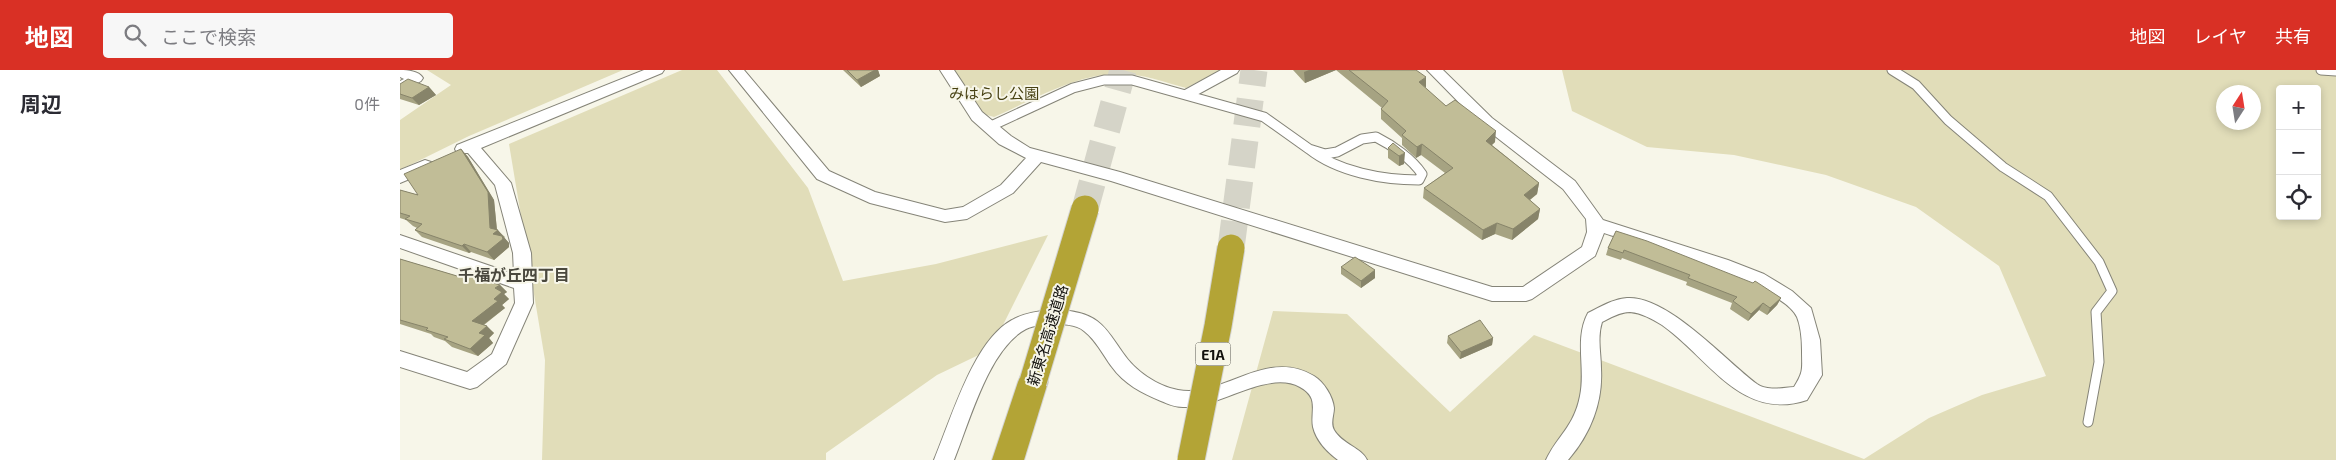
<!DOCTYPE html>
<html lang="ja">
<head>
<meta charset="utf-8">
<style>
  body { margin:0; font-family:"Exo 2","Noto Sans JP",sans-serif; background:#f7f7f7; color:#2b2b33 }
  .controls { position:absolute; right:15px; top:15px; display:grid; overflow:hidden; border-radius:5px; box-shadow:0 2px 8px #0003 }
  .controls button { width:45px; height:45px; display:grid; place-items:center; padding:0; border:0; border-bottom:1px solid #e1e1e2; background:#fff; color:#2b2b33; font:25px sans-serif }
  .compass { position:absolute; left:1816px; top:15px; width:45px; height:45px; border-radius:50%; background:#fff; box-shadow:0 2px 8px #0003; rotate:12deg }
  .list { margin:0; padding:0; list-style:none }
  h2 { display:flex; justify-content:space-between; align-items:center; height:65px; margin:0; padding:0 20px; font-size:21px }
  h2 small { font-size:16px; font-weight:400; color:#7c7c81 }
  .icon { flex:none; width:28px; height:28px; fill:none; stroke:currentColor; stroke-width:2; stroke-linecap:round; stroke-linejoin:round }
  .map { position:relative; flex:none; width:1936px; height:390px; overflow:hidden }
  header { display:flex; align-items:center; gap:30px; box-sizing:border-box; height:70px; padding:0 25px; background:#d93025; color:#fff }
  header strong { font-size:24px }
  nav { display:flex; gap:28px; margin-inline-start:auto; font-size:18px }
  .search { width:350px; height:45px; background:#f7f7f7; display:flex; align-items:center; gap:12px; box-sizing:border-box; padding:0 18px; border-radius:5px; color:#7c7c81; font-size:19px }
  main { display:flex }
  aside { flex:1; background:#fff }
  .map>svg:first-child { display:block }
</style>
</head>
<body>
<header>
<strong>地図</strong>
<div class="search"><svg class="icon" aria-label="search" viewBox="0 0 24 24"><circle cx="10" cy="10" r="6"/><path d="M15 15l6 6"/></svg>ここで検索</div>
<nav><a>地図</a><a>レイヤ</a><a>共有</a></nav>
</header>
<main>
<aside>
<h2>周辺<small>0件</small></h2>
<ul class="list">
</ul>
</aside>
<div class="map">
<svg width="1936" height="390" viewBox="0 0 1936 390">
  <rect width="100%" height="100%" fill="#f7f6e9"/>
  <path fill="#e1ddb9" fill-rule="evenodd" d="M27,0H223L69,66L0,100V50L51,15Z
    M282,0H317L408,118L443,211L536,194L648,165L591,279L537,305L426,383V390H142L145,290L109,74Z
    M553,0H821L786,18C763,12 738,2 714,4C672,6 631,31 594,47L580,43Z
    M1162,0H1921L1936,5V390H832L873,241L947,244L1050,342L1134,265L1464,389L1529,348L1582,325L1646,306L1599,196L1516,137L1426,105L1334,85L1247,77L1172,41ZM1880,19H1917V146H1880ZM1824,22H1854V52H1824Z"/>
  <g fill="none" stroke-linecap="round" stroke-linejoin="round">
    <path stroke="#d5d4c8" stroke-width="27" stroke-dasharray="27 14" stroke-linecap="butt" d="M685,139L723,0
      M831,178L854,0"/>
    <g stroke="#858478" stroke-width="11">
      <path id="lane" d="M1492,0L1516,15L1548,50L1603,97L1648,126L1699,192L1712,221L1696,242L1699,292L1688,352
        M1921,0L1936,1
        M591,56L673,18L704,10H732L864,47L909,79
        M976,67C992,75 1012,89 1022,104L1019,110C983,110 938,102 909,79L925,84L937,82L962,69Z"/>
    </g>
    <g stroke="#858478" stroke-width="2">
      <path id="street" d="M0,0C8,0 19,1 23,8L21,11L0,23V11L4,9L0,7Z
        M244,0H264L262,3L81,78L111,113L131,183L133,233L106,294L77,317L70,319L0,297V281L67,302L92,284L115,233L114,218L0,178V165L114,204L113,183L95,115L68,83H57L55,79L57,75Z
        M329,0H344L429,101L475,122L545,140L563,137L601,115L626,88L599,74L572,50L540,0H554L582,42L611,66L630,78L720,102L1092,217H1123L1182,177L1187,162L1186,149L1163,119L1082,56L1027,0H1043L1092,48L1175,111L1203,150L1328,190L1364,204L1392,221L1411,238L1420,270L1422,305L1407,330C1341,352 1308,287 1262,255C1252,249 1242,243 1230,242C1220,242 1210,248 1202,252C1197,268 1201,283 1201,299C1203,333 1190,365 1168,390H1146C1157,366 1174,357 1180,326C1186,298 1174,269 1188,243C1200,237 1213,229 1227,228C1267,225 1325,290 1357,314C1367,321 1382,318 1394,317C1404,301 1402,299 1402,281C1402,271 1401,257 1397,247C1382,214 1242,176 1204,163L1195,186L1132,229L1126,231H1092L711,111L641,92L613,123L567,149L545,152L470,133L417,109Z
        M821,0H839L837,3L793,27H783L780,24L783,21Z
        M25,90L31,92L33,96L31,100L0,113V100Z
        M653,240C667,240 685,242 697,251C708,259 715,272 723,283C735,301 757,316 778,320C823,329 865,277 914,306C924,312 933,327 934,338C934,345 930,353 934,360C942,374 962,378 967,390H938C927,382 916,370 913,357C910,341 920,328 900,317C867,299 818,339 783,337C775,337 768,334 761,331C742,323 724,314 712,297C703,285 696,270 684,261C676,254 662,254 651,254C643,255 634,255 626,259C589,278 569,353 554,390H534C551,350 573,271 612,250C624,243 639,241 653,240Z"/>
    </g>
    <g stroke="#d4d4d3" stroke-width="2">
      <path id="highway" d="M633,300L644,303L648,312L624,390H592L618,312L622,303Z"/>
    </g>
    <use href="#lane" stroke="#fff" stroke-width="9"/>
    <use href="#street" fill="#fff" fill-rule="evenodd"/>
    <use href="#highway" fill="#b3a436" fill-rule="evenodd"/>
    <g stroke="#d4d4d3" stroke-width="29" stroke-linecap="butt">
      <path id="highway-bridge" d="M633,312L685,139
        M791,390L818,256L831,178"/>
    </g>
    <use href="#highway-bridge" stroke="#b3a436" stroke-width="27"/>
  </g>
  <path fill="#a6a382" d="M443,0H478L480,6L461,17Z
    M893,0H1016L1025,18L1046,36L1095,72L1092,75L1139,113L1137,124L1130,130L1140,139L1138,149L1112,170L1095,164L1082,170L1023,128L1024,118L1045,103L1021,85L1016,88L1002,75V68L981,49V39L982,38L936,0L905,13Z
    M0,14L29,17L36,25L19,35L0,29Z
    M993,73L1004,94L999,96L988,88V78Z
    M61,79L68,87L94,130L97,160L105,167L104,168L109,173V177L94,190L71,182L69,183L22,167L15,160L17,158L13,156L6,150L0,148V120L18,125Z
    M1216,161L1381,228L1377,235L1367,245L1359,240L1348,251L1330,239L1332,233L1286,215L1287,212L1222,188L1221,190L1206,185L1208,178Z
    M0,189L57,206L100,215L107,222L104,224L109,229L102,235L105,238L84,255L94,263L89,268L93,273L78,286L52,277L45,271L34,267L31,264L0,254Z
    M941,197L975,200V208L961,218L941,204Z
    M1048,266L1093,268L1092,275L1060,289L1047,273Z"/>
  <path fill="#87846a" d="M475,0H478L480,6L461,17L457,10Z
    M909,0H936L905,13L904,2Z
    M1026,7V18L1019,12Z
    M29,17L36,25L19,35L12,28Z
    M1096,61L1095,72L1085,81L1086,71Z
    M1022,74L1021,85L1016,88L1017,77Z
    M61,79L68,87L94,130L97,161L98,160L109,173V177L94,190L87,182L93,164Z
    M1005,83L1004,94L999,96V86Z
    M1139,113L1137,124L1123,135L1124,125Z
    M1140,139L1138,149L1112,170L1113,159Z
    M1097,153L1095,164L1082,170L1083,160Z
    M64,174L71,182L69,183L62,176Z
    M975,200V208L961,218V211Z
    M100,215L107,222L104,224L109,229L102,235L105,238L79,258L72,251L94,229L95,218Z
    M1381,228L1377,235L1367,245L1370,238Z
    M1363,233L1359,240L1348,251L1351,244Z
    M87,256L94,263L89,268L93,273L78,286L70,279L79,263Z
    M1093,268L1092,275L1060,289L1061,282Z"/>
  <path fill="#c1bd97" stroke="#87846a" d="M447,0H475L457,10Z
    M949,0H1016L1026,7L1019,12L1046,36L1055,30L1096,61L1086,71L1139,113L1124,125L1140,139L1113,159L1097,153L1083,160L1024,118L1053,98L1022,74L1017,77L1002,65L1006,61L981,39L988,31Z
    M8,9L29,17L12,28L0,24V14Z
    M993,73L1005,83L999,86L988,78Z
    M61,79L88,122L90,158L98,160L93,164L102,166L103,169L87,182L64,174L62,176L15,160L22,154L5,149L10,146L0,143V120L18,125L4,104Z
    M1216,161L1247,171L1353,213L1355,211L1381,228L1370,238L1363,233L1351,244L1333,231L1337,227L1288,208L1290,205L1224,180L1223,183L1208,178Z
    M955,187L975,200L961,211L941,197Z
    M0,189L57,206L61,203L100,215L95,218L102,222L94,229L98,231L72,251L87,256L79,263L85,265L70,279L44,269L48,267L26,260L28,258L0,250Z
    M1080,250L1093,268L1061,282L1048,266Z"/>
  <g text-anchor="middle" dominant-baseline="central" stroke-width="4" stroke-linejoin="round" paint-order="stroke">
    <rect fill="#f7f6e9" stroke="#57564f" stroke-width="1" x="795.5" y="272.5" width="35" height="23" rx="4"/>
    <g font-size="14" font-weight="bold" fill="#12110d">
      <text x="813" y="284">E1A</text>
    </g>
    <g font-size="15" fill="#474112" stroke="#f7f6e9">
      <text x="594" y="23">みはらし公園</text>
    </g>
    <g font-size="15" fill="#12110d" stroke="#f7f6e9">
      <text transform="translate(647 265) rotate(-73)">新東名高速道路</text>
    </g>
    <g font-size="16" font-weight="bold" fill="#4a483e" stroke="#f7f6e9">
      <text x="114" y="204">千福が丘四丁目</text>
    </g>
  </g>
</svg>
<div class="controls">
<button>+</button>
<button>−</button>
<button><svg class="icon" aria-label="locate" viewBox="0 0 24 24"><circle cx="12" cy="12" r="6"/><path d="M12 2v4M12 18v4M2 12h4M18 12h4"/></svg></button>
</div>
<svg class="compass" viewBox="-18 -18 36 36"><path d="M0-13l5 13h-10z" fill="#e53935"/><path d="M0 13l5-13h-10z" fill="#7c7c81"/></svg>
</div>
</main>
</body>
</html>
